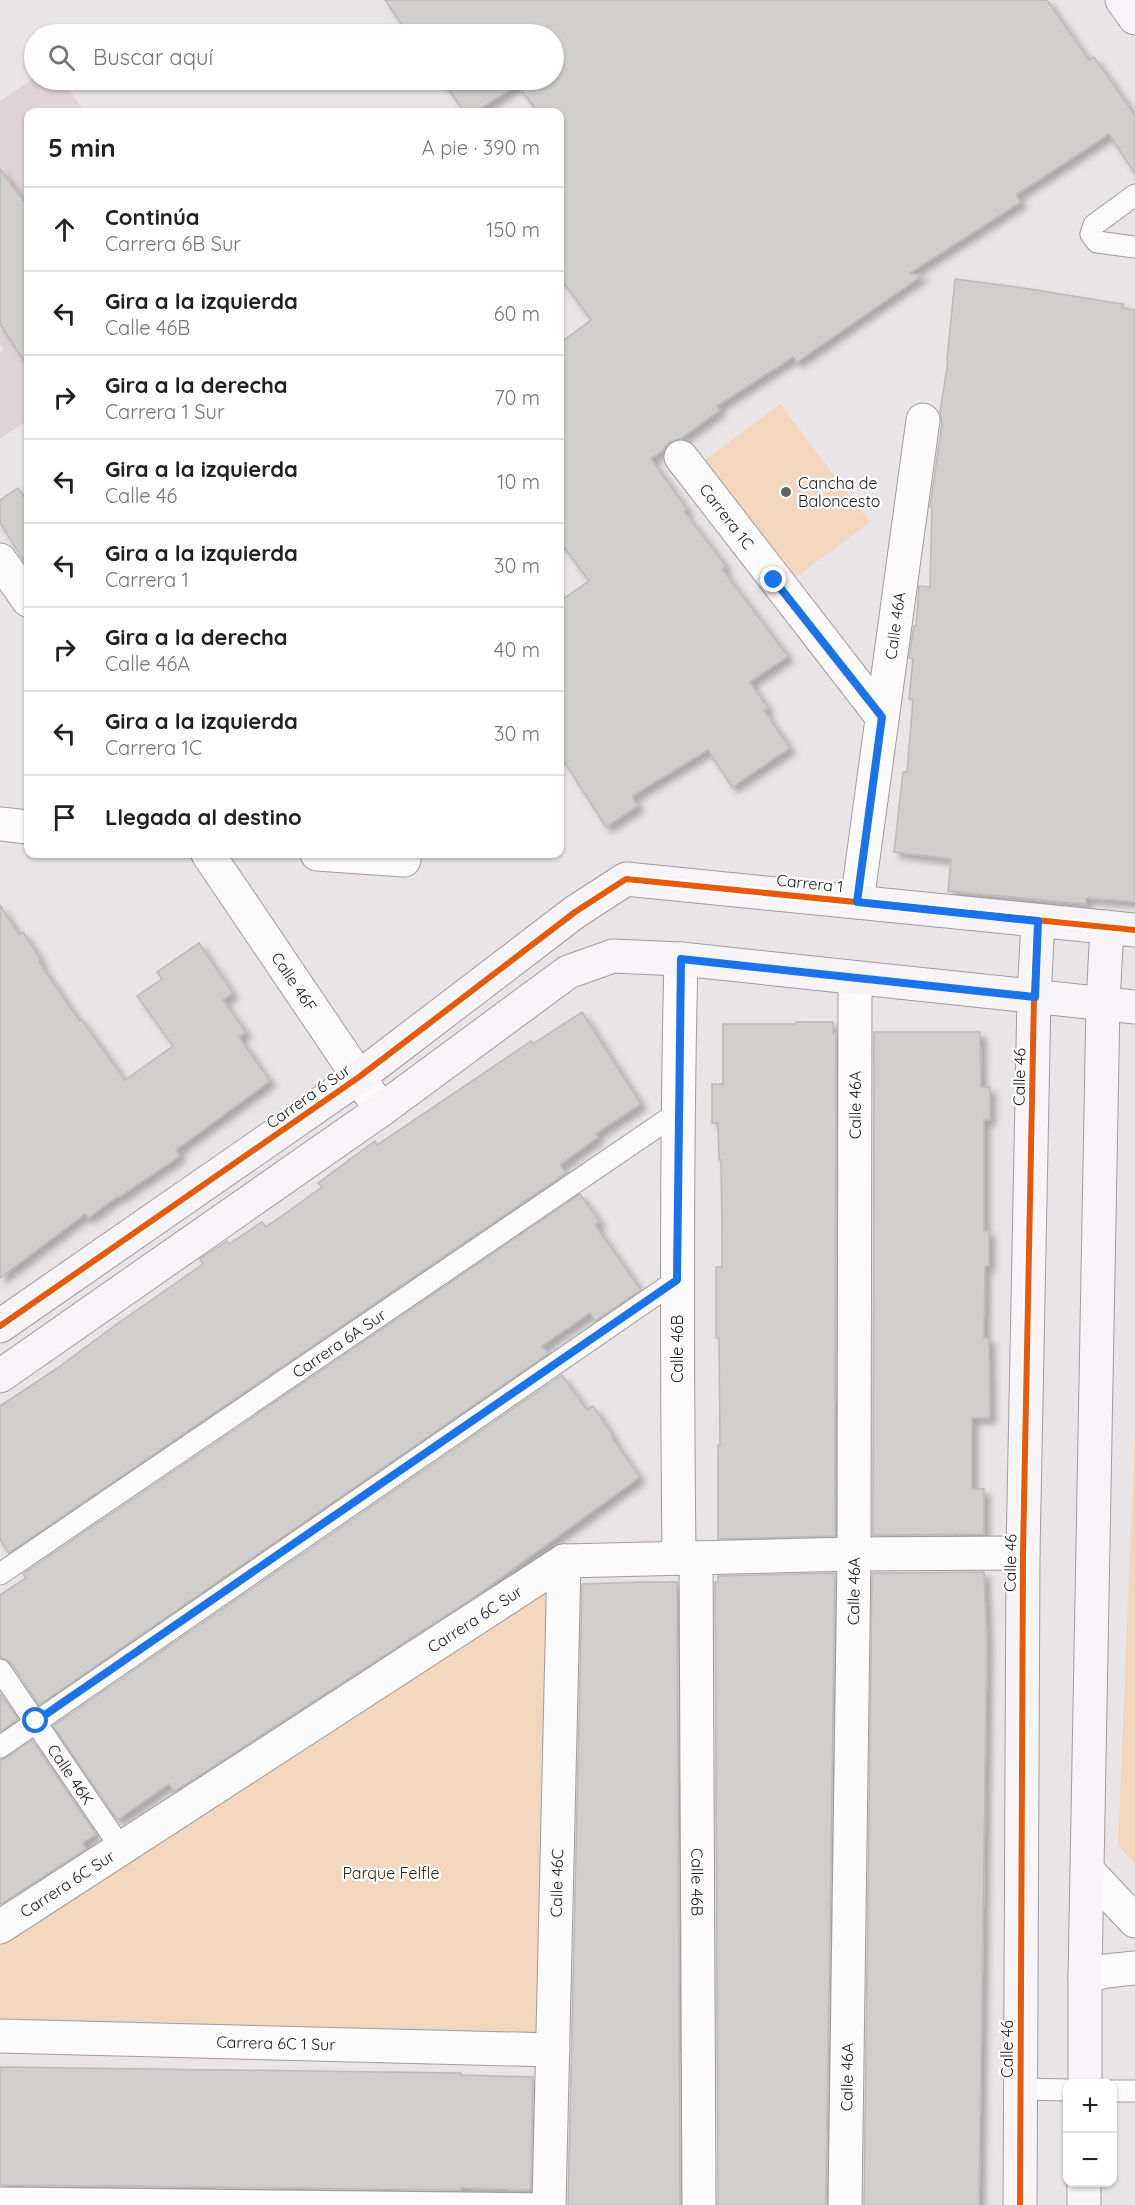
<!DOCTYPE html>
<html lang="es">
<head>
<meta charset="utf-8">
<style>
  body { margin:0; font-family:Quicksand,sans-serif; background:#f6f6f6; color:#202124 }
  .controls { position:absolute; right:18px; bottom:18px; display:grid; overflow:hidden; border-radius:12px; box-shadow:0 2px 4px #0004 }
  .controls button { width:54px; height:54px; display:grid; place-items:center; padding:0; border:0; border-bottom:2px solid #e0e0e0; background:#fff; color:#202124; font:30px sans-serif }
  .stop { position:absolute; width:18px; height:18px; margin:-14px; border:4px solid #1a73e8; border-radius:50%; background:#fff }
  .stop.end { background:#1a73e8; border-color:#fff; box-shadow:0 2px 6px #0008 }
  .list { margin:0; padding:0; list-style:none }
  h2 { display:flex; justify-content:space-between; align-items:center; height:78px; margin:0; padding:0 24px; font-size:26px }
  h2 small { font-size:20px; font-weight:400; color:#757577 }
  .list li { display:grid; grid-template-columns:39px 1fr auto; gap:18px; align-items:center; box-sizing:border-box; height:84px; padding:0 24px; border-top:2px solid #e0e0e0 }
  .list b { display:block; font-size:22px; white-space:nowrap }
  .list p { margin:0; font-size:20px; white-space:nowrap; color:#757577 }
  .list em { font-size:20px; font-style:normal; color:#757577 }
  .icon { flex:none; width:33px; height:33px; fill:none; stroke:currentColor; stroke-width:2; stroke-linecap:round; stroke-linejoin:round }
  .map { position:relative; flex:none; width:1135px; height:2205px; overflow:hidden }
  .search { position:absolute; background:#fff; box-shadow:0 2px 4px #0004; left:24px; top:24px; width:540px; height:66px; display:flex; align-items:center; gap:15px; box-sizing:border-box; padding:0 21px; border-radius:33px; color:#757577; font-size:22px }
  .panel { position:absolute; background:#fff; box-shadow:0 2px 4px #0004; left:24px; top:108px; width:540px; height:750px; border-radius:12px }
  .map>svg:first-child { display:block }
</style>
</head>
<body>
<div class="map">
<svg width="1135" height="2205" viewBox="0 0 1135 2205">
  <defs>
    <filter id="shadow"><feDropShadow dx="5.5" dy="5.5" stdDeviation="3" flood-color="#0004"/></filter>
  </defs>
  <rect width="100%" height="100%" fill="#e9e4e6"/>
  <path fill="#dfd3d7" d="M34,78V80H62L85,112H28V420L0,439V353L4,350L0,344V101Z"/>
  <path fill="#f2d6be" d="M780,404L870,522L792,580L702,462Z
    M1135,1428V1864L1118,1845Z
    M558,1569L550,2039L0,2029V1937Z"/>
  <path fill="#d0cdcd" stroke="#bcb9b9" stroke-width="1.5" filter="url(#shadow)" d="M385,0H1047L1089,60L1094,57L1135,115V174L1109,134L1016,195L1021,202L910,273L923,275L797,362L793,357L717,406L720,410L680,439L670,442L663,450L651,459L687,509L684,511L726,566L722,569L788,656L750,682L768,708L764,710L790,748L732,787L708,750L632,796L638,806L606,827L560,755V601L589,581L560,542V343L591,320L560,278V112H538L517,85L475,112H464L443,81L441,83L439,80H554V34H408Z
    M0,169L28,207V367L0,324Z
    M955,279L1017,287L1123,304L1122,308L1135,310V902L1086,898V904L948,891L951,859L894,852L903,772H907L913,700L909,699L913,659L909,658L914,626H916L919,586L930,587L932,507H930L942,423L940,412L948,361L947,360Z
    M18,488L28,503V567L0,523V500Z
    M0,905L19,934L23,932L41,960L39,962L79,1020L81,1019L125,1080L173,1046L137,996L162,979L157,972L199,943L233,993L223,1000L246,1032L239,1037L270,1081L176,1150L180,1156L119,1197L118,1196L88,1218L85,1214L0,1278Z
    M582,1012L641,1104L595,1134L598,1137L560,1165L566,1173L9,1553L0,1540V1406L56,1369L114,1326L203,1264L200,1259L227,1241L229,1244L262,1222L266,1227L322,1187L318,1183L375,1141L377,1145L531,1041L533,1044Z
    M796,1022H833V1033H836L835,1536L718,1539V1445H720L719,1338H716V1267H722V1236L721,1160H719L718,1123H712V1084H723V1024H796Z
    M874,1032H980L981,1087H990V1120H984V1231H989V1266H985L984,1338H989L990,1418H972V1489H984V1534L873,1535Z
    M580,1194L600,1222L595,1225L641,1290L595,1321L590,1313L542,1346L548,1354L39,1705L11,1663L0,1657V1595L26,1578L23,1574Z
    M562,1375L587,1410L593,1406L614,1437L612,1438L640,1477L473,1598L174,1792L169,1784L117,1820L53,1726Z
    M984,1572L987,1643L979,2205H864L872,1573Z
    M835,1573L826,2205H718L715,1582H718V1576Z
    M642,1582H677L680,2205H568L582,1584Z
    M0,1693L18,1719L0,1732Z
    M32,1740L96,1834L83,1843L86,1849L0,1905V1760L7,1757Z
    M0,2067L461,2073V2075L533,2077L531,2190L461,2188V2190L0,2185Z"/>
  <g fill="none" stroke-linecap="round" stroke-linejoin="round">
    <g stroke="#9f9b9d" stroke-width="23">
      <g id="lane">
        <path d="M1135,195L1094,225L1091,234L1097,242L1135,247"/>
        <path id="s1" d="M0,1574L677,1113"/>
        <path id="s2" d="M0,1670L121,1848"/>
        <path d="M0,1747L677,1280"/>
        <path d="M1021,2089L1068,2090"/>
        <path d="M1112,2091H1135"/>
        <path d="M0,2198L549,2204"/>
      </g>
    </g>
    <g stroke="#9f9b9d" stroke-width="35">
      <g id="street">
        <path id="s3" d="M681,457L882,717"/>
        <path d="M0,560L28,600"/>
        <path d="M0,824L28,827"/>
        <path id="s4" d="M208,854L381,1110"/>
        <path d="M317,854L404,860"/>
        <path id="s5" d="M857,902L923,420"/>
        <path d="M679,1558C677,1358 676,1159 681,959"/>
        <path id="s6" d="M696,1558L699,2205"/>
        <path d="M1088,1871L1135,1921"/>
        <path id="s7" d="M0,1927L564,1561L854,1554L1023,1553"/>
        <path d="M1085,1977L1106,1971L1135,1968"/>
        <path id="s8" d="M0,2036L553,2050"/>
        <path id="s9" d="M549,2205L564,1561"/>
        <path id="s10" d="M845,2205L854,1554L855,978"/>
      </g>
    </g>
    <g stroke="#9f9b9d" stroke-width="35">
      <path id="secondary" d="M1122,0L1135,18
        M0,1326L359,1077L575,912L626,879L1135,930
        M0,1376L381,1110L568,972L613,956L681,959L1135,1007
        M1085,2084V1977L1103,1003L1107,927
        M1020,2205L1023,1553L1034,997L1038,921
        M1084,2205V2182"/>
    </g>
    <use href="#lane" stroke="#fcfbfb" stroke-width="21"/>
    <use href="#street" stroke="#fcfbfb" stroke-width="33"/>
    <use href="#secondary" stroke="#f7f4f7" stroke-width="33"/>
    <g stroke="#fff" stroke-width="10">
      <path id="cycleway" d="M0,1326L359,1077L575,912L626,879L1135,930
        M1020,2205L1023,1553L1034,997L1038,921"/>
    </g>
    <use href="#cycleway" stroke="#e8590c" stroke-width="6"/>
  </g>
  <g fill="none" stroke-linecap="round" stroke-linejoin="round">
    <path stroke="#1a73e8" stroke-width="8" d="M36,1721L677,1280L681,959L1035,997L1038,921L857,902L882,717L774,580"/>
  </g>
  <circle fill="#646061" stroke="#fff" stroke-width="2" cx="786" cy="492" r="6"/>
  <g text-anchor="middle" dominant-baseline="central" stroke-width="4.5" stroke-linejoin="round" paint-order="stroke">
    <g font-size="16" fill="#1c191a" stroke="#fff" text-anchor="start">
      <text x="798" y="483">Cancha de<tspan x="798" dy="18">Baloncesto</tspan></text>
    </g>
    <g font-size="16" fill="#1c191a" stroke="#fff">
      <text stroke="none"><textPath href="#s3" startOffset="75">Carrera 1C</textPath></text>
      <text stroke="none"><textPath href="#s5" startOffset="279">Calle 46A</textPath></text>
      <text transform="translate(810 883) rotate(6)">Carrera 1</text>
      <text stroke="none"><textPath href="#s4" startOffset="154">Calle 46F</textPath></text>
      <text transform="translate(1019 1077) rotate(-89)">Calle 46</text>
      <text transform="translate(308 1096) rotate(-35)">Carrera 6 Sur</text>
      <text stroke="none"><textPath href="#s10" startOffset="1100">Calle 46A</textPath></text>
      <text stroke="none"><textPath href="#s1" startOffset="410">Carrera 6A Sur</textPath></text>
      <text transform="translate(677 1349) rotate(-90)">Calle 46B</text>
      <text transform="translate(1010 1563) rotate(-89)">Calle 46</text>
      <text stroke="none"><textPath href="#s10" startOffset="614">Calle 46A</textPath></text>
      <text stroke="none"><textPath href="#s7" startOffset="566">Carrera 6C Sur</textPath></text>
      <text stroke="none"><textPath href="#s2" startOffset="126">Calle 46K</textPath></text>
      <text stroke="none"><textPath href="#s6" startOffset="324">Calle 46B</textPath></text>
      <text stroke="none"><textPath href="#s9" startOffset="322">Calle 46C</textPath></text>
      <text stroke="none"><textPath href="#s7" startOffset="80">Carrera 6C Sur</textPath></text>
      <text stroke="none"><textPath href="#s8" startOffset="276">Carrera 6C 1 Sur</textPath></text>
      <text transform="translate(1007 2049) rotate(-90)">Calle 46</text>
      <text stroke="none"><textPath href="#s10" startOffset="128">Calle 46A</textPath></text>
    </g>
    <g font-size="16" fill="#3e2202" stroke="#fff">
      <text x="391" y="1873">Parque Felfle</text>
    </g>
  </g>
</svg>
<div class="controls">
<button>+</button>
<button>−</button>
</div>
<div class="stop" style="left:36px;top:1721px"></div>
<div class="stop end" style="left:774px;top:580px"></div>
<div class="search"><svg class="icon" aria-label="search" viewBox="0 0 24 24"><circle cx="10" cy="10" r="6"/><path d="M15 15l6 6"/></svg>Buscar aquí</div>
<section class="panel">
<h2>5 min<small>A pie · 390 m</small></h2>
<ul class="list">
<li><svg class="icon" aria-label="ahead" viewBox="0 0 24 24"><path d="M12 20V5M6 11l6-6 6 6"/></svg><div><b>Continúa</b><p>Carrera 6B Sur</p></div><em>150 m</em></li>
<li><svg class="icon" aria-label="left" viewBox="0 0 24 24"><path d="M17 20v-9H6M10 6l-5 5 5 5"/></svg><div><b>Gira a la izquierda</b><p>Calle 46B</p></div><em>60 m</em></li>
<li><svg class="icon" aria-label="right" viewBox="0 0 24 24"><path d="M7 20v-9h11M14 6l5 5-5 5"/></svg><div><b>Gira a la derecha</b><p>Carrera 1 Sur</p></div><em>70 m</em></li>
<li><svg class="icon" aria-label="left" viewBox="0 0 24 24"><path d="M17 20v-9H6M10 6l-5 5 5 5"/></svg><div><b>Gira a la izquierda</b><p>Calle 46</p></div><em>10 m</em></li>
<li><svg class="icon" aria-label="left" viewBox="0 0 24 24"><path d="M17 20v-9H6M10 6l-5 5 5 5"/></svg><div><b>Gira a la izquierda</b><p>Carrera 1</p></div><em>30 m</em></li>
<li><svg class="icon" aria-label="right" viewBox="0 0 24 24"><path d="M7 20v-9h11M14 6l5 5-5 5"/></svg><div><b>Gira a la derecha</b><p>Calle 46A</p></div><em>40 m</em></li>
<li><svg class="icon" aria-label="left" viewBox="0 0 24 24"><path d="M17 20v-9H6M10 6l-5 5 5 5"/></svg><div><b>Gira a la izquierda</b><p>Carrera 1C</p></div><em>30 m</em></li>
<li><svg class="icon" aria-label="arrive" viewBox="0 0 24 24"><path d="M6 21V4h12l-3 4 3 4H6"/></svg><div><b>Llegada al destino</b></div></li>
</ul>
</section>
</div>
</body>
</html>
